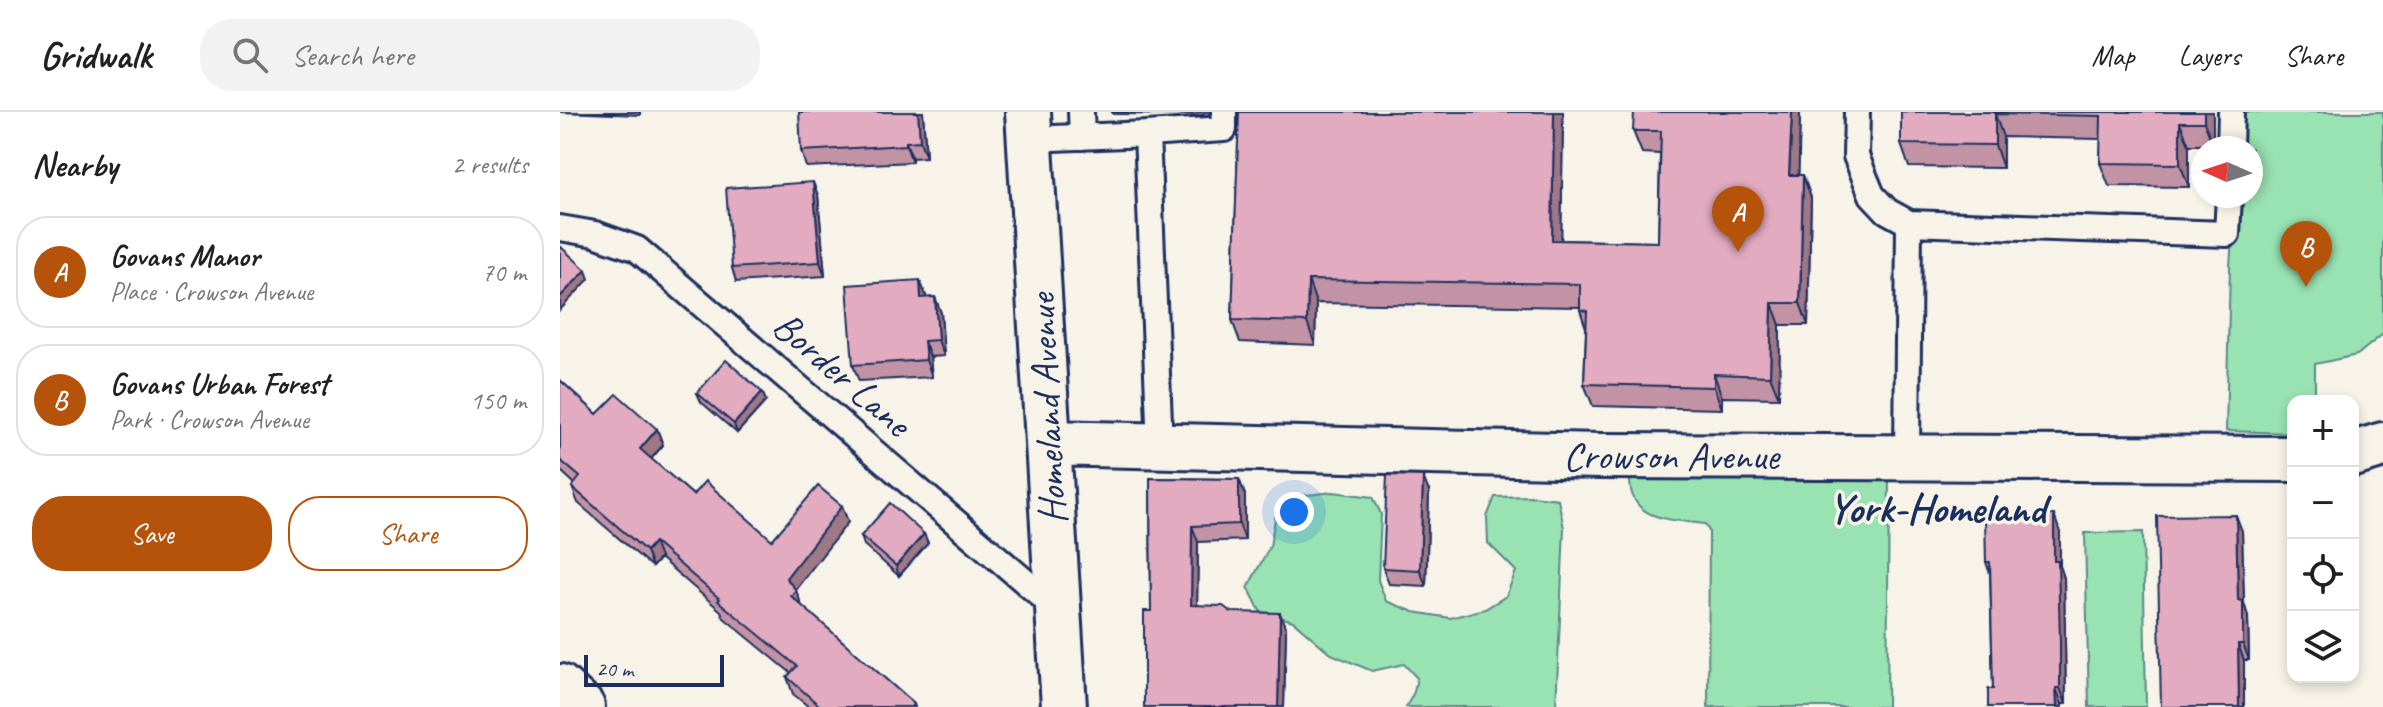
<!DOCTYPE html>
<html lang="en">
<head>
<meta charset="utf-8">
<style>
  body { margin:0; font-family:Caveat,sans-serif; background:#f2f2f2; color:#202124 }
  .controls { position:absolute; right:24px; bottom:24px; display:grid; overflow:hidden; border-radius:16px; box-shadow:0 4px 12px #0003 }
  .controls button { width:72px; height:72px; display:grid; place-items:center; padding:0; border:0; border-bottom:2px solid #e0e0e0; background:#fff; color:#202124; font:40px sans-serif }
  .compass { position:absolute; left:1631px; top:24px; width:72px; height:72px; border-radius:50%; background:#fff; box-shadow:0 4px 12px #0003; rotate:273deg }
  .scale { position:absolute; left:24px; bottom:20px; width:140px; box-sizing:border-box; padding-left:8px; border:4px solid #1b2f5e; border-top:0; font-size:22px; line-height:28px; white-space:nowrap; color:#1b2f5e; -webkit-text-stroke:6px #f7f3e8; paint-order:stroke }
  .you { position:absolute; left:734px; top:400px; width:28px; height:28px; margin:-20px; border:6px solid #fff; border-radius:50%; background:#1a73e8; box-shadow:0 0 0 12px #1a73e833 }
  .badge { display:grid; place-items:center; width:52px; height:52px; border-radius:50%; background:#b45309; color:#fff; font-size:26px; font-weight:700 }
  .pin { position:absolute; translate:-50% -66px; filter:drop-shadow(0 2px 4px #0008) }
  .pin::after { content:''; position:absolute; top:42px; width:28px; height:24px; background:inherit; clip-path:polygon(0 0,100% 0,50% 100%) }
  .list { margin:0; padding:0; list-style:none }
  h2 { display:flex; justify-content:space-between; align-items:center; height:104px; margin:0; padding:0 32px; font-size:34px }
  h2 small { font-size:26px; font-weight:400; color:#757577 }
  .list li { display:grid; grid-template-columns:52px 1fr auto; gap:24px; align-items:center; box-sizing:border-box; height:112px; margin:0 16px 16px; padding:0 16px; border:2px solid #e0e0e0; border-radius:32px }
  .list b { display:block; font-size:30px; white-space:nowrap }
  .list p { margin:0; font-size:26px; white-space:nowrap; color:#757577 }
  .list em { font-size:26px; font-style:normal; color:#757577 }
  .actions { display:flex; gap:16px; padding:24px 32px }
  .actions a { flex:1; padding:18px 0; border:2px solid #b45309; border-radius:32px; text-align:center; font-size:28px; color:#b45309 }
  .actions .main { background:#b45309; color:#fff }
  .icon { flex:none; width:44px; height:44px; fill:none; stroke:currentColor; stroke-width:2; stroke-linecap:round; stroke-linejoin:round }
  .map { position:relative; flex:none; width:1823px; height:595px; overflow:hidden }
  header { display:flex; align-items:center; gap:48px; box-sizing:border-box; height:112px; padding:0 40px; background:#fff; border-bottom:2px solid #e0e0e0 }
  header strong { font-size:38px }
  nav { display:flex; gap:44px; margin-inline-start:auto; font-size:28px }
  .search { width:560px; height:72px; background:#f2f2f2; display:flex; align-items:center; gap:20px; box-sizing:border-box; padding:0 28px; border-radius:32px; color:#757577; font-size:30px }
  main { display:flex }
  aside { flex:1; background:#fff }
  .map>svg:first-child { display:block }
</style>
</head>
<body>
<header>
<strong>Gridwalk</strong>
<div class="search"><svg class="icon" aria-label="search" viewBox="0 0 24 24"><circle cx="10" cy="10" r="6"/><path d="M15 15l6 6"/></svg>Search here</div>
<nav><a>Map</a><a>Layers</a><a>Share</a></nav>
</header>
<main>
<aside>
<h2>Nearby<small>2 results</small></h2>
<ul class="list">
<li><span class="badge">A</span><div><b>Govans Manor</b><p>Place · Crowson Avenue</p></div><em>70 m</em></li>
<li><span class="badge">B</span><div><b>Govans Urban Forest</b><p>Park · Crowson Avenue</p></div><em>150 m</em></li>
</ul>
<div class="actions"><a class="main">Save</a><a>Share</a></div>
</aside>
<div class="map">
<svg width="1823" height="595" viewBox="0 0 1823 595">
  <rect width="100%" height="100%" fill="#f7f3e8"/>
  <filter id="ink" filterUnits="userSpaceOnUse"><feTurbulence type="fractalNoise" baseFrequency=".0125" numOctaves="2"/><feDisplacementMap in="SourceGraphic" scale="16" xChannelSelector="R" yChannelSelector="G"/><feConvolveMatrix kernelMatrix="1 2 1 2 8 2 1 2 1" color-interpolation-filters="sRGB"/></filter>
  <g filter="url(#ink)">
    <path fill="#99e2b1" stroke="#5a8888" stroke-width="2" d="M1681,0H1823V222L1797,243L1755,252V289H1733V321L1666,319L1670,154L1675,84H1691V36H1679Z
      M1070,364L1329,367L1327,595H1148L1149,419L1145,412C1111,407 1068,410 1070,364Z
      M773,380L813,385L821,402L818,468L826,489L854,500L890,506L925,497L946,484L956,459L928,431L927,405L935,385L973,384L998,387L1004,416L996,595H846L854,580L857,566L844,552L812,559L771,542L733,509L700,499L688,475L710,434L716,402L730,385Z
      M1583,420L1586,595H1529L1525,421Z"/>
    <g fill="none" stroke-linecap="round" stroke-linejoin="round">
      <g stroke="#1b2f5e" stroke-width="30">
        <path id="service" d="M521,0L522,25
          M1297,0L1296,44L1312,83L1327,99L1349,111L1347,345
          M587,22L664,17V0
          M470,27L587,22L600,334
          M1670,36L1671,0
          M1349,111L1667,122L1669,84
          M0,116L35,122L77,137L497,497"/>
      </g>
      <g stroke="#1b2f5e" stroke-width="50">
        <path id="minor" d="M468,0L504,595
          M489,331L1040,344L1733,347
          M1793,342L1823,333"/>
      </g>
      <g stroke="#1b2f5e" stroke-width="50">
        <path id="tertiary" d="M0,575L22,595"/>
      </g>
      <use href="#service" stroke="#f7f3e8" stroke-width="24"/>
      <use href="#minor" stroke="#f7f3e8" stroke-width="44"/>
      <use href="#tertiary" stroke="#f7f3e8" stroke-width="44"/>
    </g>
    <path fill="#c293a5" stroke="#1b2f5e" stroke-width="2" d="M0,0H80V3Z
      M363,0L366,45L352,46V50L246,55L241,39Z
      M552,0H650L649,3L553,2Z
      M677,0H1003L1001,128L1098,130L1100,42L1082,41L1073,19L1240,2L1238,63H1243L1251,86L1248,213H1220L1219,286L1162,285V297L1033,294L1024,272L1026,216L1020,198V195L756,191L755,233L680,230L672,208L679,6Z
      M1341,0H1653V33H1629V75L1549,74L1540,51L1541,27L1443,25V56L1349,55L1341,32Z
      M258,83L265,164L176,170L172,156Z
      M366,184V186L375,185L381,201L384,244L370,245L372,265L299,269L293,253Z
      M0,268L37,302L97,317L103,333L91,347L133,383L212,428L282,394L288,410L235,477L241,493L354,592L355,595H249L233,582L227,565L231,561L164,506L161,499L100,446L92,455L18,391L12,375L15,372L0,358Z
      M202,280L206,289L177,321L141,290L137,281Z
      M590,366L679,367L685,383V428L638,430L637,493L671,500L726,517L724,595H584L591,499Z
      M869,380L866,474L829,472L823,456Z
      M1682,419L1684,491L1688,505L1689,548H1684L1601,595Z
      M1500,420V454L1504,466L1506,592H1502V595H1428L1433,577L1430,462L1426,450Z
      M364,422L368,431L339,464L304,433L301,424Z"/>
    <path fill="#9e7886" stroke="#1b2f5e" stroke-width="2" d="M358,0H363L366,45L360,29Z
      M994,0H1003L1001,151L992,128Z
      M1232,0H1240V2L1238,85L1229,63Z
      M1644,0H1653V33L1644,10Z
      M1435,2L1443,25V56L1435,33Z
      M1620,10L1629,33V75L1620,52Z
      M346,30L352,46V50L346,33Z
      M1243,63L1251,86L1248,213L1240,191Z
      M253,70L258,83L265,164L260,150Z
      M26,158L29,167L0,198V185Z
      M360,168L366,184L367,202L361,186Z
      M748,168L756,191L755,233L747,210Z
      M375,185L381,201L384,244L378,228Z
      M1212,191L1220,213L1219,286L1210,264Z
      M364,229L370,245L372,265L366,248Z
      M1154,262L1162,285V297L1154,275Z
      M202,280L206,289L177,321L174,312Z
      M97,317L103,333L86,353L80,337Z
      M863,364L869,380L866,474L860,458Z
      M679,367L685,383V428L679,412Z
      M282,394L288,410L232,482L226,466Z
      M1494,403L1500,420V454L1504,466L1506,592L1500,576L1494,449Z
      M1676,403L1682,419L1684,491L1688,505L1689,548L1683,532L1678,488Z
      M632,414L638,430L637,509L631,493Z
      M364,422L368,431L339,464L336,454Z
      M94,430L100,446L92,455L86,439Z
      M236,478L242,494L231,484Z
      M720,501L726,517L724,595H718Z
      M1678,532L1684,548V595H1679Z
      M1496,576L1502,592V595H1497Z"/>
    <path fill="#e2abc0" stroke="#1b2f5e" stroke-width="2" d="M239,0H358L360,29L346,30V33L241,39Z
      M679,0H994L992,128L1098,130L1101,19H1073L1074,0H1232L1229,63H1243L1240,191H1212L1210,264L1154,262V275L1024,272L1027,199L1020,198V172L748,168L747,210L672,208Z
      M1341,0H1644V10H1620V52L1540,51L1541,4L1435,2V33L1341,32Z
      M253,70L260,150L172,156L166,76Z
      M0,134L26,158L0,185Z
      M360,168L361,186L375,185L378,228L364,229L366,248L293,253L287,173Z
      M166,248L202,280L174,312L137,281Z
      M0,268L37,302L57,282L97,317L80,337L133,383L145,369L212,428L258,374L282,394L226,466L236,478L231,484L354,592L352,595H261L227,565L237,554L158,489L160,487L94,430L86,439L12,375L20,365L0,348Z
      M827,363L863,364L860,458L823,456Z
      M590,366L679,367V412L632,414L631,493L663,494L671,500L720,501L718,595H584V499H591Z
      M330,391L364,422L336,454L301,424Z
      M1494,403V449H1498L1500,529V576H1496L1497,595H1428V577H1433L1430,450H1426L1425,405Z
      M1676,403L1678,488L1683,489V532H1678L1679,595H1601L1597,404Z"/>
  </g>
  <g text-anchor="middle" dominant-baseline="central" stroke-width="7" stroke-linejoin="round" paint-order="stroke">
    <g font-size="40" fill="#1b2f5e" stroke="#f7f3e8">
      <text transform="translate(282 262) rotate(41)">Border Lane</text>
      <text transform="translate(487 297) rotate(-93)">Homeland Avenue</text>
      <text x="1111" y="344">Crowson Avenue</text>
    </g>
    <g font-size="42" font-weight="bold" fill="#1b2f5e" stroke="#f7f3e8">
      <text x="1377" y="396">York-Homeland</text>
    </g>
  </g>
</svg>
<div class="controls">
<button>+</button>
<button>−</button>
<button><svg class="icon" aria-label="locate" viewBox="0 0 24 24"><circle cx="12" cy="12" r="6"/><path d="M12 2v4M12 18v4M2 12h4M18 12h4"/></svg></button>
<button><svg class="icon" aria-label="layers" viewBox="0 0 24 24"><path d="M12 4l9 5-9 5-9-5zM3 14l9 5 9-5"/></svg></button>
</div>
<svg class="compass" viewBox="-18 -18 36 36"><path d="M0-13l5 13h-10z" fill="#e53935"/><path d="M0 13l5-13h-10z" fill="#757577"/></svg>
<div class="scale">20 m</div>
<div class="you"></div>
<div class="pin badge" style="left:1178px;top:140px">A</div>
<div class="pin badge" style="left:1746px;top:175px">B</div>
</div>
</main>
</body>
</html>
